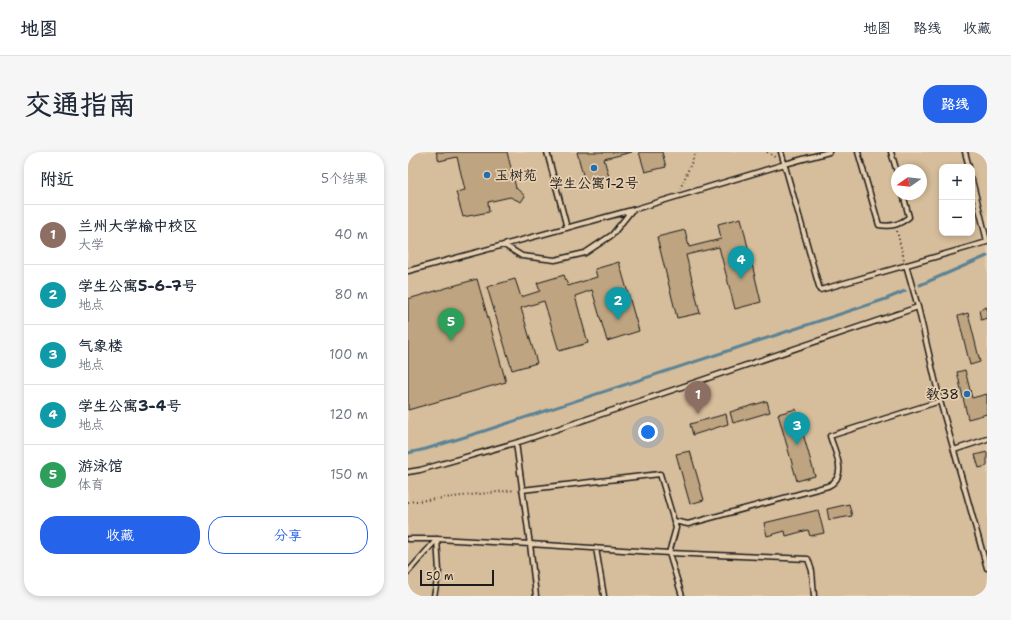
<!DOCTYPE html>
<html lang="zh">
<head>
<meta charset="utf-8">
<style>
  body { margin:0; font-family:"Shantell Sans","LXGW WenKai TC",sans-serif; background:#f6f6f7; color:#1f2937 }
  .controls { position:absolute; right:12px; top:12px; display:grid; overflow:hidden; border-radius:8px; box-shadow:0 2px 6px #0003 }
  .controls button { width:36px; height:36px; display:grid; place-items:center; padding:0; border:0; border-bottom:1px solid #e0e1e3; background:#fff; color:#1f2937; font:20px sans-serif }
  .compass { position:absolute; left:483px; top:12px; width:36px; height:36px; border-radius:50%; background:#fff; box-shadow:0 2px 6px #0003; rotate:256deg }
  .scale { position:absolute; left:12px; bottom:10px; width:74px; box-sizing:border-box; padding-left:4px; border:2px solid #1c1c1c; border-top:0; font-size:11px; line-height:14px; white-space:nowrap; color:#1c1c1c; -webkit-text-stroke:3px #e6ceaf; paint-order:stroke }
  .you { position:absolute; left:240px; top:280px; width:14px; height:14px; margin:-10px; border:3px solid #fff; border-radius:50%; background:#1a73e8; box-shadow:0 0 0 6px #1a73e833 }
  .badge { display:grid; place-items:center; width:26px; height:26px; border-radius:50%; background:#2563eb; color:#fff; font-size:13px; font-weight:700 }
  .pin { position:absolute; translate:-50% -33px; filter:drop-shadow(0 1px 2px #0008) }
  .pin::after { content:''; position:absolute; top:21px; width:14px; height:12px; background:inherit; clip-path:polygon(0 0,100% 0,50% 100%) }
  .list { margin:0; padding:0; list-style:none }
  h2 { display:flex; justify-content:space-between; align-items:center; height:52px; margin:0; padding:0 16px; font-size:17px }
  h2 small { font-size:13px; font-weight:400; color:#747a83 }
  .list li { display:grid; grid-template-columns:26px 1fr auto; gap:12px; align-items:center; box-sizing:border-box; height:60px; padding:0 16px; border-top:1px solid #e0e1e3 }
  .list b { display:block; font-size:15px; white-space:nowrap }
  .list p { margin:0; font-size:13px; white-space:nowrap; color:#747a83 }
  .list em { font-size:13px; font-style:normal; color:#747a83 }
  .actions { display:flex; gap:8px; padding:12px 16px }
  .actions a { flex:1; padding:9px 0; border:1px solid #2563eb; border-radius:16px; text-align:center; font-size:14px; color:#2563eb }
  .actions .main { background:#2563eb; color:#fff }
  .map { position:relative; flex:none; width:579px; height:444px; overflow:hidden; border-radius:16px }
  header { display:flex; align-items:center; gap:24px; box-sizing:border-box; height:56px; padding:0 20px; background:#fff; border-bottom:1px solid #e0e1e3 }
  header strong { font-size:19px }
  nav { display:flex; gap:22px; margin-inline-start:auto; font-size:14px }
  .intro { display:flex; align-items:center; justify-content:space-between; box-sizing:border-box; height:96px; padding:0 24px }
  h1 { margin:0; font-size:28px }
  .button { padding:10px 18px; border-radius:16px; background:#2563eb; color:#fff; font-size:14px; font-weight:700 }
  main { display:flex; gap:24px; padding:0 24px }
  aside { flex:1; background:#fff; border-radius:16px; box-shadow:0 2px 6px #0003 }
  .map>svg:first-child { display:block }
</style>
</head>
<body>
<header>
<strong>地图</strong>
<nav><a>地图</a><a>路线</a><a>收藏</a></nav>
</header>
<div class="intro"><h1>交通指南</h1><a class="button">路线</a></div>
<main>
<aside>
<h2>附近<small>5个结果</small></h2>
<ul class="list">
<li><span class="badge" style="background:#8d6e63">1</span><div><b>兰州大学榆中校区</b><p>大学</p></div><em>40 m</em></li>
<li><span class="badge" style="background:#0f9aa8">2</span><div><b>学生公寓5-6-7号</b><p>地点</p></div><em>80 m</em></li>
<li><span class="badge" style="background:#0f9aa8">3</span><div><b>气象楼</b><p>地点</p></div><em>100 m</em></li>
<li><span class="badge" style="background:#0f9aa8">4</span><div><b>学生公寓3-4号</b><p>地点</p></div><em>120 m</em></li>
<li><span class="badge" style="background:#2e9e5b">5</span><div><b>游泳馆</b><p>体育</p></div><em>150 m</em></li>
</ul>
<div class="actions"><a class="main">收藏</a><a>分享</a></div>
</aside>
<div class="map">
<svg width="579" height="444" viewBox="0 0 579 444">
  <rect width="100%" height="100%" fill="#e6ccab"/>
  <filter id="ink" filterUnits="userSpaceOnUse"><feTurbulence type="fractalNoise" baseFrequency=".025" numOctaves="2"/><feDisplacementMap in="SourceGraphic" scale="8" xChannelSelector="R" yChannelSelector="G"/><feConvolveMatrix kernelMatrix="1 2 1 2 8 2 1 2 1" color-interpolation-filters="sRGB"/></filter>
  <g filter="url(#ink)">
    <path fill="#d6bd9b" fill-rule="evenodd" d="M0,0H579V444H0ZM534,15H564V81H534ZM489,18H513V42H489Z"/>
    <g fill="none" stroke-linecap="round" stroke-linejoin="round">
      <path stroke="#5b8395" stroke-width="3" d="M512,133L579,104
        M0,301L18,297L76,279L478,147L497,139"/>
    </g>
    <path fill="#bea480" stroke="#1c1c1c" d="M28,0H99L108,36L117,44L113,50L102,45L80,50L81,60L55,65L48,40L57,38L49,5L31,9Z
      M169,0H224L196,7L201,25L177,31Z
      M231,0H254L258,15L237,20Z
      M333,66L353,150L327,157L311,95L278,103L292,161L269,166L249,85L277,78L281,95L313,87L310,72Z
      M211,110L231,179L199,189L184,138L167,144L180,191L151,199L136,149L113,156L129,211L104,218L79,135L107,127L113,145L132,139L129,131L156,123L160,134L189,125L187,117Z
      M69,127L98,230L0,258V147Z
      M579,155V166L573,168L571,158Z
      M560,161L572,210L562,213L550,164Z
      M557,218L564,246L579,242V262L560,267L549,220Z
      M359,249L362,260L325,271L322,260Z
      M388,257L407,324L389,329L370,262Z
      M318,262L320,272L285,283L282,272Z
      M282,299L296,348L282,352L268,302Z
      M579,300V314L571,316L567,303Z
      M441,352L444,364L421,368L419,357Z
      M410,358L416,381L402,384L400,378L378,384L377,379L359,384L356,371Z"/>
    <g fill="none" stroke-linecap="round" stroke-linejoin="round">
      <g stroke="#1c1c1c" stroke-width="7">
        <path id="lane" d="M139,0L159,76
          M373,0L412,138L579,90
          M450,0L471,73C483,75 491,73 501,65L495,42
          M483,0L489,20
          M557,0L561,15
          M564,28L579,89
          M96,93L114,104L147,108L177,101L204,83L224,58
          M498,113L510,155L532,249L579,416
          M0,119L224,58L377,12L421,0
          M108,291L122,393
          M546,298L579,287
          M0,320L12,318L114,289L510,155
          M114,338L252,322L268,376L261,401L400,407L404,419L406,444
          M266,369L280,372L420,334C441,324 427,301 422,284L532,249
          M0,387H29L122,392
          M188,396L196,444
          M0,420L29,387
          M26,444L31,419L29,387
          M128,444L122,392L261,401L274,444"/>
      </g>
      <path stroke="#1c1c1c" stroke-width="2" stroke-dasharray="1 3" stroke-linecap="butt" d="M359,0L368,6
        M272,37L288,0
        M489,79L496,108
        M0,350L107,338"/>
      <use href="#lane" stroke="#e6ceaf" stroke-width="4"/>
    </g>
  </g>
  <g fill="#1f6fb2" stroke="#e6ceaf" stroke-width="1.5">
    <circle cx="186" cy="16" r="4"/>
    <circle cx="79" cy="23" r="4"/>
    <circle cx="559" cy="242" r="4"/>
  </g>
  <g text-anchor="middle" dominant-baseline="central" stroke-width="3.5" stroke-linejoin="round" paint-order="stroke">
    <g font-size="14" fill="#1c1c1c" stroke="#e6ceaf" text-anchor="start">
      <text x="87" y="23">玉树苑</text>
      <text x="186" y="31" text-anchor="middle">学生公寓1-2号</text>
      <text x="551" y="242" text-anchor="end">教38</text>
    </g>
  </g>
</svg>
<div class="controls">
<button>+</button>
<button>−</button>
</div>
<svg class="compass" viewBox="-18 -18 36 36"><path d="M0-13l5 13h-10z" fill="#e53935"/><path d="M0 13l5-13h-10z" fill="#747a83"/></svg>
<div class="scale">50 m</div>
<div class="you"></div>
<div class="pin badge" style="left:290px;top:262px;background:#8d6e63">1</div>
<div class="pin badge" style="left:210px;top:168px;background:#0f9aa8">2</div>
<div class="pin badge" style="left:389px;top:293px;background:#0f9aa8">3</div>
<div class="pin badge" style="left:333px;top:127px;background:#0f9aa8">4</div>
<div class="pin badge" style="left:43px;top:189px;background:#2e9e5b">5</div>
</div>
</main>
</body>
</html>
